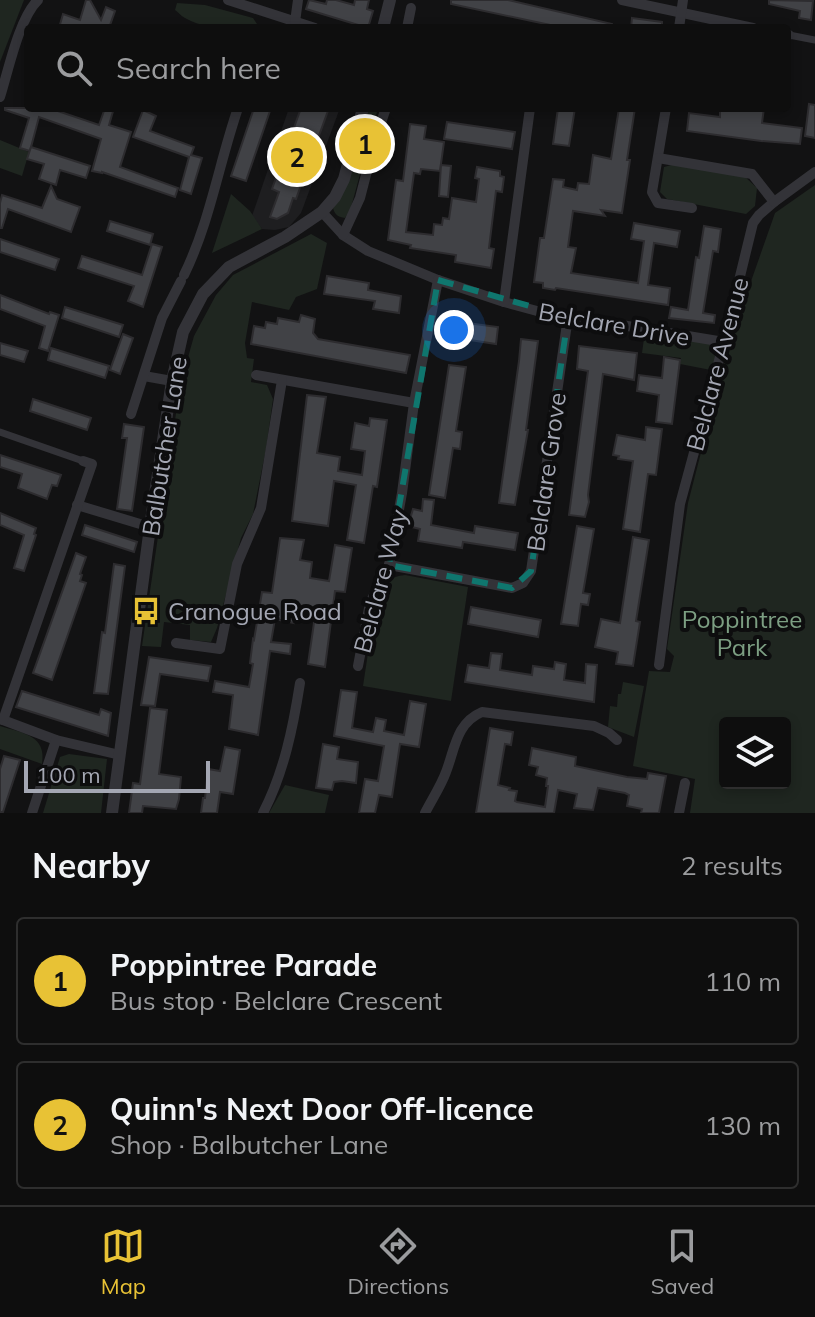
<!DOCTYPE html>
<html lang="en">
<head>
<meta charset="utf-8">
<style>
  :root { --surface:#0e0e0e; --page:#171717; --text:#f1f3f6; --muted:#9b9c9e; --line:#2e2e2e; --accent:#e8c235 }
  body { margin:0; font-family:Mulish,sans-serif; background:var(--page); color:var(--text) }
  .controls { position:absolute; right:24px; bottom:24px; display:grid; overflow:hidden; border-radius:8px; box-shadow:0 4px 12px #0003 }
  .controls button { width:72px; height:72px; display:grid; place-items:center; padding:0; border:0; border-bottom:2px solid var(--line); background:var(--surface); color:var(--text); font:40px sans-serif }
  .scale { position:absolute; left:24px; bottom:20px; width:186px; box-sizing:border-box; padding-left:8px; border:4px solid #a4a7b3; border-top:0; font-size:22px; line-height:28px; white-space:nowrap; color:#a4a7b3; -webkit-text-stroke:6px #0d0d0e; paint-order:stroke }
  .you { position:absolute; left:454px; top:330px; width:28px; height:28px; margin:-20px; border:6px solid #fff; border-radius:50%; background:#1a73e8; box-shadow:0 0 0 12px #1a73e833 }
  .badge { display:grid; place-items:center; width:52px; height:52px; border-radius:50%; background:var(--accent); color:#111; font-size:26px; font-weight:700 }
  .pin { position:absolute; translate:-50% -50%; border:4px solid #fff; box-shadow:0 2px 8px #0006 }
  .list { margin:0; padding:0; list-style:none }
  h2 { display:flex; justify-content:space-between; align-items:center; height:104px; margin:0; padding:0 32px; font-size:34px }
  h2 small { font-size:26px; font-weight:400; color:var(--muted) }
  .list li { display:grid; grid-template-columns:52px 1fr auto; gap:24px; align-items:center; box-sizing:border-box; height:128px; margin:0 16px 16px; padding:0 16px; border:2px solid var(--line); border-radius:8px }
  .list b { display:block; font-size:30px; white-space:nowrap }
  .list p { margin:0; font-size:26px; white-space:nowrap; color:var(--muted) }
  .list em { font-size:26px; font-style:normal; color:var(--muted) }
  .icon { flex:none; width:44px; height:44px; fill:none; stroke:currentColor; stroke-width:2; stroke-linecap:round; stroke-linejoin:round }
  .map { position:relative; flex:none; width:815px; height:813px; overflow:hidden }
  .search { position:absolute; background:var(--surface); box-shadow:0 4px 12px #0003; left:24px; right:24px; top:24px; height:88px; display:flex; align-items:center; gap:20px; box-sizing:border-box; padding:0 28px; border-radius:8px; color:var(--muted); font-size:30px }
  .sheet { height:392px; background:var(--surface) }
  nav { display:flex; justify-content:space-around; align-items:center; box-sizing:border-box; height:112px; border-top:2px solid var(--line); background:var(--surface); font-size:22px; color:var(--muted) }
  nav a { display:grid; justify-items:center; gap:4px }
  nav .on { color:var(--accent) }
  .map>svg:first-child { display:block }
  .built { fill:#1e1e20 }
  .green { fill:#1f2620; fill-rule:evenodd }
  .building { fill:#414246; stroke:#2d2c2f; stroke-width:2 }
  .lines { fill:none; stroke-linecap:round; stroke-linejoin:round }
  .pedestrian { stroke:#333338; stroke-width:7 }
  .minor { stroke:#333338; stroke-width:10 }
  .tertiary { stroke:#333338; stroke-width:12 }
  .marked { fill:none; stroke:#0f766e; stroke-width:6; stroke-dasharray:16 10; stroke-linejoin:round }
  .labels { text-anchor:middle; dominant-baseline:central; stroke-width:8; stroke-linejoin:round; paint-order:stroke }
  .street-label { font-size:24px; fill:#a4a7b3; stroke:#0d0d0e }
  .poi-label { font-size:24px; fill:#a4a7b3; stroke:#0d0d0e; text-anchor:start }
  .park-label { font-size:24px; fill:#7c9e82; stroke:#0d0d0e }
</style>
</head>
<body>
<div class="map">
<svg width="815" height="813" viewBox="0 0 815 813">
  <rect width="100%" height="100%" fill="#121213"/>
  <path class="built" d="M289,108H340L301,213L289,227L275,230L262,229L252,216Z"/>
  <g class="green">
    <path d="M0,0H24L0,62Z"/>
    <path d="M177,3L205,5L253,18L259,27V28C236,28 205,30 185,18C181,16 178,12 175,10Z"/>
    <path d="M367,108H378L350,211L345,218C338,217 335,215 333,208Z"/>
    <path d="M0,140L29,152L22,176L0,168Z"/>
    <path d="M675,164L744,176L757,188L755,206L746,214L667,199L660,192L664,167Z"/>
    <path d="M815,185V813H690L695,779L633,766L649,671L670,672L674,656L667,649L688,503L729,344L775,213ZM725,723H785V783H725Z"/>
    <path d="M231,194L250,211L262,229L212,253Z"/>
    <path d="M311,234L327,243L317,289L296,297L289,310L252,302L245,343L247,358L254,359L251,382L267,385L273,399L266,449L253,514L241,538L217,628L211,642L190,640V625L164,622L161,647L142,646L180,386L194,336L216,295L233,275Z"/>
    <path d="M645,331L722,343L716,371L680,364L681,358L642,353Z"/>
    <path d="M405,575L468,587L451,701L363,686L368,653L366,648C371,631 375,596 386,583C391,577 398,576 405,575Z"/>
    <path d="M623,682L644,686L634,737L608,727L610,706L617,707L618,694H621Z"/>
    <path d="M0,726C22,733 47,735 42,764L0,749Z"/>
    <path d="M69,754L107,759L101,813H43L60,757Z"/>
    <path d="M285,785L329,795L325,813H269Z"/>
  </g>
  <g class="building">
    <path d="M86,0H90L101,20L106,7L115,11L109,28H59L63,14L80,20Z"/>
    <path d="M309,0L326,4L327,0H336L354,5L355,0H369L367,9L373,11L368,28L306,9Z"/>
    <path d="M451,0H508L612,24V28H554L555,26L451,4Z"/>
    <path d="M769,0L813,1L811,20L799,18L800,11L769,4Z"/>
    <path d="M632,18L662,22V28H631Z"/>
    <path d="M809,104L815,105V138L805,136Z"/>
    <path d="M5,108H49L99,125L105,108H114L109,125L131,132L120,167L178,188L175,197L102,172V173L92,171L101,139L39,117L30,151L20,148L29,118L5,110Z"/>
    <path d="M254,108H271L246,181L231,176Z"/>
    <path d="M301,108H329L296,199L293,198L288,213L277,219L270,217L279,192L272,189Z"/>
    <path d="M558,108H575L569,146L553,144Z"/>
    <path d="M619,108H635L627,160H630L622,213L601,210L605,216L573,211L568,247L576,248L571,273L638,283L644,241L631,239L634,223L680,231L677,247L654,243L648,285L670,288L668,305L556,288L555,290L543,288V283L534,282L540,238H544L553,179L564,180L563,187L577,190L578,183L589,184L593,155L611,159Z"/>
    <path d="M720,108H764L762,123L802,128L800,144L761,141L687,131L689,113L720,117Z"/>
    <path d="M143,110L156,116L150,131L194,147L191,155L202,158L191,194L180,190L189,157L133,137Z"/>
    <path d="M447,122L515,132L512,149L444,139Z"/>
    <path d="M410,124L426,126L424,139L444,142L440,171L421,169L420,174L414,173L406,232L433,235L434,224L442,225L443,218L449,219L452,198L476,202L479,179L475,178L477,167L500,171V176L504,177L502,192L496,191L489,248L494,249L491,268L455,262L456,255L410,248L411,245L388,240L396,180L403,181Z"/>
    <path d="M31,147L90,166L86,178L60,170L56,185L39,179L44,164L27,159Z"/>
    <path d="M441,165L451,166L448,197L439,196Z"/>
    <path d="M51,186L57,199L80,207L71,232L8,209L2,228H0V203L2,195L42,208Z"/>
    <path d="M110,221L153,234L150,245L107,231Z"/>
    <path d="M704,226L721,229L718,252L713,251L703,313L715,315L714,323L669,318L671,307L688,310L696,257L699,258Z"/>
    <path d="M0,239L59,259L55,270L0,252Z"/>
    <path d="M152,244L162,247L143,307L128,301L134,286L78,268L82,256L142,275Z"/>
    <path d="M327,276L369,283L368,290L401,296L399,313L373,309L375,301L324,294Z"/>
    <path d="M0,295L49,314L50,312L59,315L48,351L39,348L45,326L0,309Z"/>
    <path d="M65,307L123,325L119,337L62,318Z"/>
    <path d="M301,315L315,319L313,333L318,339L410,355L406,373L251,344L254,326L265,328L266,322L277,324L278,318L299,322Z"/>
    <path d="M452,321L498,327L496,344L450,337Z"/>
    <path d="M123,334L133,338L120,374L110,370Z"/>
    <path d="M521,339L538,341L526,430H528L515,505L499,503L519,361Z"/>
    <path d="M0,343L28,351L24,362L0,355Z"/>
    <path d="M579,346L637,353L634,380L603,374L588,495L589,502L585,517L569,515L588,371L577,369Z"/>
    <path d="M51,348L109,366L105,378L48,360Z"/>
    <path d="M664,357L680,360L672,424L656,422L659,395L637,391L639,375L662,378Z"/>
    <path d="M449,365L466,367L456,431L462,432L460,449L453,448L445,498L429,495Z"/>
    <path d="M307,395L326,397L317,453L340,457L338,471L362,475L365,451L351,449L355,423L369,426L370,418L387,420L377,487L373,486L364,543L347,540L356,485L334,481L328,526L292,521Z"/>
    <path d="M33,399L91,418L87,430L30,411Z"/>
    <path d="M124,424L144,427L132,511L117,509L127,438H122Z"/>
    <path d="M646,427L662,429L656,475L648,474L640,532L623,529L633,461L618,459L619,456L613,455L617,435L645,440Z"/>
    <path d="M0,455L61,475L57,486L52,485L47,499L18,488L22,474L0,467Z"/>
    <path d="M423,499L434,500L431,525L474,533L475,526L518,533L515,550L463,542L462,548L418,541L420,529L408,526L413,509L422,511Z"/>
    <path d="M0,513L36,528L34,534L36,535L24,571L14,568L24,535L0,525Z"/>
    <path d="M85,525L137,542L134,552L82,535Z"/>
    <path d="M577,526L594,529L583,593L590,594L588,605L581,604L578,626L561,624Z"/>
    <path d="M633,537L649,540L636,621L640,622L633,666L616,664L618,652L595,647L601,619L620,623Z"/>
    <path d="M280,538L304,540L300,560L312,562L310,578L329,581L335,545L352,548L345,592L335,591L325,667L308,664L316,609L297,605L294,623L275,619L271,642L291,644L290,654L270,651L258,735L229,729L233,695L213,692L215,681L249,687L253,664L250,663L253,639L254,640L262,592L272,593Z"/>
    <path d="M76,553L86,557L80,574L82,575L80,581L86,583L52,680L33,673Z"/>
    <path d="M114,564L125,566L108,694L94,693L102,632L105,633Z"/>
    <path d="M471,607L541,620L538,637L468,624Z"/>
    <path d="M491,653L502,654L500,670L532,675L533,666L554,669L555,662L566,664L564,680L585,683L586,664L597,665L594,702L465,682L468,665L489,668Z"/>
    <path d="M149,657L211,666L208,681L160,674L155,706L141,705Z"/>
    <path d="M341,690L357,692L352,728L373,732L376,718L386,720L384,731L404,735L410,701L426,704L419,747L400,744L392,797L379,795L375,813H359L365,779L378,781L384,746L334,736Z"/>
    <path d="M22,691L99,715L101,709L111,713L108,736L16,707Z"/>
    <path d="M150,708L167,710L159,774L181,777L179,799L176,809L143,806L142,813H129L133,783L140,784Z"/>
    <path d="M490,728L513,732L511,745L505,744L498,785L510,788L509,790L517,791L515,801L517,802L545,807L548,786H546L547,778L536,775L538,767L529,765L532,748L576,757L575,766L627,777L647,779L648,773L666,776L659,813H641L642,809L627,806L629,795L625,793L598,788L593,810L574,808L577,794L558,790L554,813H476Z"/>
    <path d="M323,744L339,747L337,759L358,762L356,783L342,781L334,782L332,790L316,788Z"/>
    <path d="M225,747L240,750L233,794L220,792L217,813H201L203,798H205L208,769L220,771Z"/>
    <path d="M4,756L20,760L3,812H0V769Z"/>
  </g>
  <g class="lines">
    <g class="pedestrian">
      <path d="M789,35L815,40"/>
      <path d="M0,432L83,461"/>
    </g>
    <g class="minor">
      <path d="M228,0L315,28"/>
      <path d="M622,0L753,28"/>
      <path d="M295,22L298,0"/>
      <path d="M407,28L411,8"/>
      <path d="M679,28L683,0"/>
      <path d="M787,35H789"/>
      <path d="M0,97C8,72 19,18 38,0"/>
      <path d="M666,108L652,192L658,203L692,208"/>
      <path d="M658,158L752,174L774,202L759,215L753,223L724,342L680,504L659,665"/>
      <path d="M774,202L815,172"/>
      <path d="M322,212L343,235L368,251L438,280L504,302L537,311L724,342"/>
      <path d="M343,235L360,198L375,140L386,108"/>
      <path d="M184,275C210,222 219,163 238,108"/>
      <path d="M504,302L530,108"/>
      <path d="M256,375L414,403"/>
      <path d="M144,376L172,381"/>
      <path d="M131,414L162,318L181,281"/>
      <path d="M77,505L150,527"/>
      <path d="M389,565L512,588L523,583L531,571L568,317"/>
      <path d="M176,643L220,649L237,564L261,508L282,380"/>
      <path d="M358,666L370,603L389,565L402,493L414,403L438,280"/>
      <path d="M0,719L56,740L120,755"/>
      <path d="M3,720L92,464L83,461"/>
      <path d="M32,813L56,740"/>
      <path d="M263,813C284,772 293,728 300,683"/>
      <path d="M425,813C432,799 441,786 446,772C455,749 456,723 482,712L594,726L609,733L617,740"/>
      <path d="M679,813L685,783"/>
    </g>
    <g class="tertiary">
      <path d="M383,28L390,0"/>
      <path d="M112,813L150,527L172,381L183,332L203,294L229,267L285,237L322,212L335,197L344,179L363,108"/>
    </g>
  </g>
  <path class="marked" d="M438,280L568,317L531,571L512,588L389,565Z"/>
  <defs>
    <symbol id="bus-bare" viewBox="-9 -9 18 18"><path d="M-5-6H5V4H4V6H2V4H-2V6H-4V4H-5ZM-3.5-4V0h7V-4ZM-3.5 1.2v1.5H-2V1.2ZM2 1.2v1.5H3.5V1.2Z" fill="#e8c235" stroke="#0d0d0e" stroke-width="2.5" paint-order="stroke"/></symbol>
  </defs>
  <g fill-rule="evenodd">
    <use href="#bus-bare" x="126" y="591" width="40" height="40"/>
  </g>
  <g class="labels">
    <g class="street-label">
      <text transform="translate(614 324) rotate(10)">Belclare Drive</text>
      <text transform="translate(717 364) rotate(-75)">Belclare Avenue</text>
      <text transform="translate(164 446) rotate(-81)">Balbutcher Lane</text>
      <text transform="translate(546 472) rotate(-82)">Belclare Grove</text>
      <text transform="translate(380 581) rotate(-75)">Belclare Way</text>
    </g>
    <g class="poi-label">
      <text x="168" y="611">Cranogue Road</text>
    </g>
    <g class="park-label">
      <text x="742" y="619">Poppintree<tspan x="742" dy="28">Park</tspan></text>
    </g>
  </g>
</svg>
<div class="controls">
<button><svg class="icon" aria-label="layers" viewBox="0 0 24 24"><path d="M12 4l9 5-9 5-9-5zM3 14l9 5 9-5"/></svg></button>
</div>
<div class="scale">100 m</div>
<div class="you"></div>
<div class="pin badge" style="left:365px;top:144px">1</div>
<div class="pin badge" style="left:297px;top:157px">2</div>
<div class="search"><svg class="icon" aria-label="search" viewBox="0 0 24 24"><circle cx="10" cy="10" r="6"/><path d="M15 15l6 6"/></svg>Search here</div>
</div>
<section class="sheet">
<h2>Nearby<small>2 results</small></h2>
<ul class="list">
<li><span class="badge">1</span><div><b>Poppintree Parade</b><p>Bus stop · Belclare Crescent</p></div><em>110 m</em></li>
<li><span class="badge">2</span><div><b>Quinn's Next Door Off-licence</b><p>Shop · Balbutcher Lane</p></div><em>130 m</em></li>
</ul>
</section>
<nav>
<a class="on"><svg class="icon" aria-label="map" viewBox="0 0 24 24"><path d="M3 6l6-2 6 2 6-2v14l-6 2-6-2-6 2zM9 4v14M15 6v14"/></svg>Map</a>
<a><svg class="icon" aria-label="directions" viewBox="0 0 24 24"><path d="M12 3l9 9-9 9-9-9zM9 14v-3h6M13 9l2 2-2 2"/></svg>Directions</a>
<a><svg class="icon" aria-label="saved" viewBox="0 0 24 24"><path d="M7 4h10v16l-5-4-5 4z"/></svg>Saved</a>
</nav>
</body>
</html>
